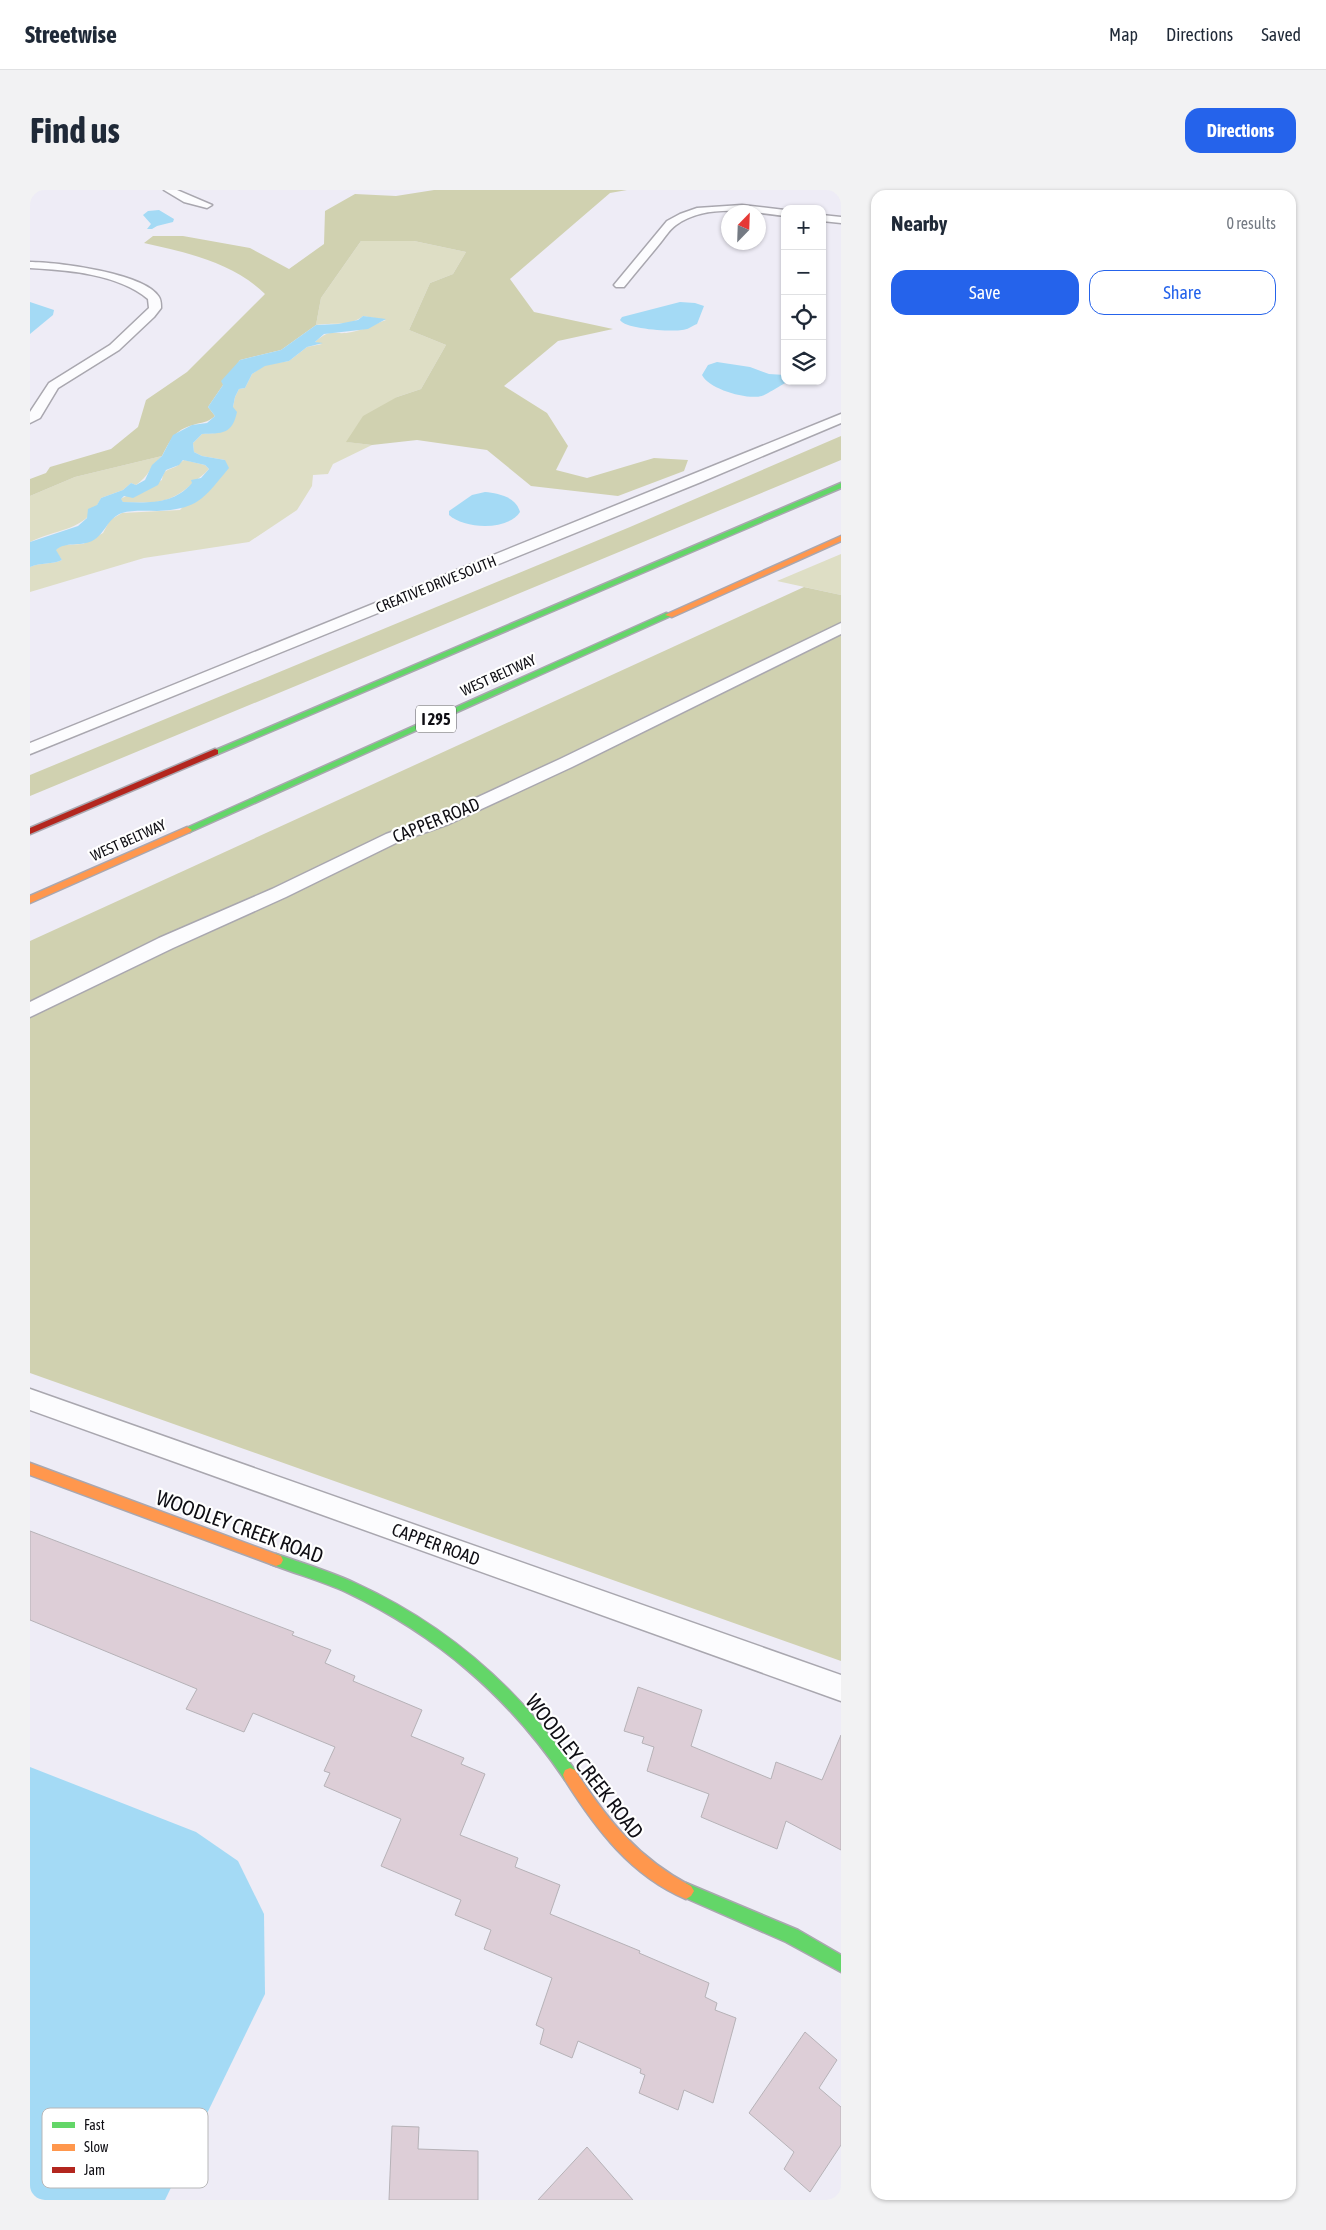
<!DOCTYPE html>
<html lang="en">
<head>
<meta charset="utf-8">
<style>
  :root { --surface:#fff; --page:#f2f2f3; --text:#1f2937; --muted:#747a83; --line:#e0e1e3; --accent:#2563eb }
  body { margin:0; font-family:"Asap Condensed",sans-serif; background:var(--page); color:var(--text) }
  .controls { position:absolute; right:15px; top:15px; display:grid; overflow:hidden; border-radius:10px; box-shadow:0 1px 4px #0004 }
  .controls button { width:45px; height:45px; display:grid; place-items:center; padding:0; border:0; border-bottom:1px solid var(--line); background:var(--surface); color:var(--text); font:25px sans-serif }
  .compass { position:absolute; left:691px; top:15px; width:45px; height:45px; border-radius:50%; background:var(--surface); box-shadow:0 1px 4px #0004; rotate:23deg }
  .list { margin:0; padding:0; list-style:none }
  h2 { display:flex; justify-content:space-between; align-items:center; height:65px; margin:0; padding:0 20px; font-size:21px }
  h2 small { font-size:16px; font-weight:400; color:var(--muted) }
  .actions { display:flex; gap:10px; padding:15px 20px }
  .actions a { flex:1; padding:11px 0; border:1px solid var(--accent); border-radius:15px; text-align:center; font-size:18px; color:var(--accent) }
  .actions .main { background:var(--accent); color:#fff }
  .icon { flex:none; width:28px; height:28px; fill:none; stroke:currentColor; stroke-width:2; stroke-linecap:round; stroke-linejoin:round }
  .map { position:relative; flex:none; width:811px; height:2010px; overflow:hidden; border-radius:15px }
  header { display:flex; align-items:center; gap:30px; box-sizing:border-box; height:70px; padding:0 25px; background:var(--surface); border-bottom:1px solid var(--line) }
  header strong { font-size:24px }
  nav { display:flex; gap:28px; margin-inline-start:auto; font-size:18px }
  .intro { display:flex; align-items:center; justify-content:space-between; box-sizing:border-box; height:120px; padding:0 30px }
  h1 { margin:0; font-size:35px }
  .button { padding:12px 22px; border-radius:15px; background:var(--accent); color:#fff; font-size:18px; font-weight:700 }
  main { display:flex; gap:30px; padding:0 30px }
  aside { flex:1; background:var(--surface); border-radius:15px; box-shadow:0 1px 4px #0004 }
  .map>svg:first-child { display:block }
  .green { fill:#dedec5 }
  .forest { fill:#d0d1b0 }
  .water { fill:#a4daf5; fill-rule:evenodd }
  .building { fill:#ddced7; stroke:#b6b2b7 }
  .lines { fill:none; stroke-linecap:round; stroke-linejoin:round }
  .street-casing { stroke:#a9a7af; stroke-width:3 }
  .fast-casing { stroke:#a9a7af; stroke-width:3 }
  .slow-casing { stroke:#a9a7af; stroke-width:3 }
  .jam-casing { stroke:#a9a7af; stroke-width:3 }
  .street { fill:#fcfcfe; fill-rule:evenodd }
  .fast { fill:#63d668; fill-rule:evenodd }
  .slow { fill:#ff974d; fill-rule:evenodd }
  .jam { fill:#b3261e; fill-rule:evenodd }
  .labels { text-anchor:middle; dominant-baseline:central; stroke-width:4.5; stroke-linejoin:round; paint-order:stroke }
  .far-street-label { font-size:15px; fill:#0f0e14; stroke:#fff }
  .shield { fill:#fff; stroke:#57565a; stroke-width:1 }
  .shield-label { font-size:16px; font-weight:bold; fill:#0f0e14 }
  .street-label { font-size:18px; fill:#0f0e14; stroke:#fff }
  .near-street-label { font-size:21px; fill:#0f0e14; stroke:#fff }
  .key { fill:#fff; stroke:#b7b7b8; stroke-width:1 }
  .key-label { font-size:14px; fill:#0f0e14 }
</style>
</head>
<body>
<header>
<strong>Streetwise</strong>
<nav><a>Map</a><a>Directions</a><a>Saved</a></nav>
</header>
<div class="intro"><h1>Find us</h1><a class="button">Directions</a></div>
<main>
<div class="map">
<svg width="811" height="2010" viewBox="0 0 811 2010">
  <rect width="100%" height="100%" fill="#eeecf6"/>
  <g class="green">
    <path d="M331,51H384L436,62L423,84L400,93L379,140L416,155L391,199L367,207L317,252L342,255L303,274L298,284L283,285L282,296L267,320L219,352L114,368L0,402V377C10,372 22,375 32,370L25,360L32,355L53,354L73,343L80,330L92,323L150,320L195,270L172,266L164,262L163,253L172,244L187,243L203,217L205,207L209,199L215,198L222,184L235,175L259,171L277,157L292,154L285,152C302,137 304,146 322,142C333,140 345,134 356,130L333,126C319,137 302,132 286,135L291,108Z"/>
    <path d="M132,266C121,276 118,287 106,295L101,293L93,300L71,308C54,343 30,337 0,352V306L45,287Z"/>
    <path d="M154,270L175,275L179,279C174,285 168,288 162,294C138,315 124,313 93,312L90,309L132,290C134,278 138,281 147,276C149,274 151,272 154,270Z"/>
    <path d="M811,364V405L747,391Z"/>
  </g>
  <g class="forest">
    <path d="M404,0H597L580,3L480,89L504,122L583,139L528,151L474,196L517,223L538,256L526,280L557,288L624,268L658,270L654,281L588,306L501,296L457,260L387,250L342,255L316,252L333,226L367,207L391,199L416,155L379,140L400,93L423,84L436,62L384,51H331L291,108L286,135L251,160L210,170L178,217L185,226C177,233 172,232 163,235C144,240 140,251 132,266L45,287L0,306V289L16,283L20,277L81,259L108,237L116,210L157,182L235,104C202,72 158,63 114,53L123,46H153L220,58L259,79L294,54L295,21L325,4L366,6Z"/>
    <path d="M811,246V270L0,606V585L600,337Z"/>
    <path d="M774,397L811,405V1471L0,1183V751Z"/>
  </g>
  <g class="water">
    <path d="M129,20L144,29L143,32L127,36L122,39H117L121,34L113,25L118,21Z"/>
    <path d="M0,112L24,120L23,125L0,144Z"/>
    <path d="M650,112L665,113L674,116L667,134C662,136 657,140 652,140C641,142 595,139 590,130L592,127Z"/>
    <path d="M333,126L356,129L338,139L294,144L285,152L293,153L277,157L259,171L235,176L222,184L215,198L209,199L205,207L203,217L207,222C202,245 192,243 172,244L163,253L164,262L172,266L195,270L199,278C173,309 169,319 127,321C116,321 102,320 92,323C77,328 75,345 62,351C49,357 36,351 26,360L32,370C22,375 11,372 0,377V352L48,336L57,328L58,319L67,315L71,308L93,300L101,293L106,295L115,290L122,275L132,266L143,245L162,235L177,233L185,226L178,217L193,195L191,191L210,170L251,160L286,135L308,134L328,130ZM153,270L175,275L179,279L171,288L161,290L162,293C144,314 120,313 93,312L91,309L94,306L103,308L128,295L136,280L149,275Z"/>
    <path d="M687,172L720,177L739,184L755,185V191H758C754,194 735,205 732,206C716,210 679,199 672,185L678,175Z"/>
    <path d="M455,302C468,303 486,307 490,322C478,341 434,339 419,325V321L442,305Z"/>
    <path d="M0,1577L166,1642L208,1671L234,1724L235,1804L135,2010H0Z"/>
  </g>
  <g class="building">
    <path d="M0,1341L264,1442L262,1445L301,1460L295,1473L325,1486L323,1491L392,1520L381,1546L434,1568L431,1574L455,1584L430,1645L488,1668L485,1677L530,1695L520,1724L610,1761L609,1763L679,1793L675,1807L687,1813L685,1820L706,1828L683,1913L654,1900L648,1920L609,1903L615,1885L610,1883L611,1879L548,1851L542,1868L510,1854L514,1839L506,1835L522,1788L454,1759L461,1740L425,1725L431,1710L351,1676L371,1629L294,1596L300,1583L294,1581L305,1557L223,1523L214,1542L156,1519L167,1499L0,1430Z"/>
    <path d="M608,1497L672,1520L661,1556L741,1589L746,1572L792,1590L811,1545V1660L756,1631L747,1659L671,1627L679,1604L617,1581L624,1557L612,1553L614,1547L594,1541Z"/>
    <path d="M775,1842L807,1870L789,1898L811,1917V1955L780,2002L754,1979L764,1962L719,1923Z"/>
    <path d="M362,1936L389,1937L388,1959L448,1961V2010H359Z"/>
    <path d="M557,1957L603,2010H508Z"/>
  </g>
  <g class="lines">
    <defs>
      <g id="street">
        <path d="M134,0H147L182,15L177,18L154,12Z"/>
        <path d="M712,15L755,20V26C722,22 676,13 646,35C640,39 635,47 631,52C619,67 606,82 594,97H586L584,95L637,31L650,24L667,18Z"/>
        <path d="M792,25L811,27V33L792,31Z"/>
        <path d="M0,72C26,72 115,83 129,107C131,110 131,115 131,118L124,127L89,160L28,198L10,228L0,233V222L19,193L80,155L119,118L118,109C88,84 38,80 0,78Z"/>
        <path d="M811,224V233L671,292L0,564V553Z"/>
        <path d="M811,433V444L542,577L419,634L368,652L256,707L143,758L0,827V812L129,748L242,699L356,644L407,626L530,569Z"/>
        <path d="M0,1199L811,1485V1511L0,1220Z"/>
      </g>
      <g id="fast">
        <path d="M811,293V298L188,564H182L181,562Z"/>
        <path d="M636,423L643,425L160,642H154L152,640Z"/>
        <path d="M246,1364C272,1373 299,1381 325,1393C417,1435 488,1497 545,1580L547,1585L545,1590L540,1592L535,1590C478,1506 408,1446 316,1402C292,1391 266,1384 241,1374L239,1370L241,1366Z"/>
        <path d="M656,1693L768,1740L811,1765V1782L756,1752L651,1706L648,1701L651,1696Z"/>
      </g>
      <g id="slow">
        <path d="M811,346V351L642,427L635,425Z"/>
        <path d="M157,637L162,640L160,642L0,713V706Z"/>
        <path d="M0,1273L251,1366L253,1370L251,1374L246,1376L0,1285Z"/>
        <path d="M540,1578L545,1580C577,1630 608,1668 661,1696L664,1701L661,1706L656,1709C601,1686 566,1639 535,1590L533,1585L535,1580Z"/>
      </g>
      <path id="jam" d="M185,559L188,560V564L0,644V638Z"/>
    </defs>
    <use href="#street" class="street-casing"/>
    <use href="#fast" class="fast-casing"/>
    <use href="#slow" class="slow-casing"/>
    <use href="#jam" class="jam-casing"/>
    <use href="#street" class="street"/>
    <use href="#fast" class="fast"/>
    <use href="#slow" class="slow"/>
    <use href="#jam" class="jam"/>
  </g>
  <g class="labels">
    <g class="far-street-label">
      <text transform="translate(406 394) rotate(-22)">CREATIVE DRIVE SOUTH</text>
      <text transform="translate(468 485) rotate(-24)">WEST BELTWAY</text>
      <text transform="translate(98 650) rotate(-24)">WEST BELTWAY</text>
    </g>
    <rect class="shield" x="386" y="515.5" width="40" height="27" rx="4"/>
    <g class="shield-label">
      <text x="406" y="529">I 295</text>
    </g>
    <g class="street-label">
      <text transform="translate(406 630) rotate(-22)">CAPPER ROAD</text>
      <text transform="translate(406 1354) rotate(20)">CAPPER ROAD</text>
    </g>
    <g class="near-street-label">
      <text transform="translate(210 1336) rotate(20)">WOODLEY CREEK ROAD</text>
      <text transform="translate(555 1576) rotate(52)">WOODLEY CREEK ROAD</text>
    </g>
  </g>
  <rect x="12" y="1918" width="166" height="80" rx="8" class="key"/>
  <rect x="22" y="1932" width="23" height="6" fill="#63d668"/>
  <rect x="22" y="1954" width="23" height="7" fill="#ff974d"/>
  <rect x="22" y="1977" width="23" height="6" fill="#b3261e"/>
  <g class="key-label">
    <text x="54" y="1940">Fast</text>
    <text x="54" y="1962">Slow</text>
    <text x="54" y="1985">Jam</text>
  </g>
</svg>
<div class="controls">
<button>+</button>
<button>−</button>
<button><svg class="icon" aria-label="locate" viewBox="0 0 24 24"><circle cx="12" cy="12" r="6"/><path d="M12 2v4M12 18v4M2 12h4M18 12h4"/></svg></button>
<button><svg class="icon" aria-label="layers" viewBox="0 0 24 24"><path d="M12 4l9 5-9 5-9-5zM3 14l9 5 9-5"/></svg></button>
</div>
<svg class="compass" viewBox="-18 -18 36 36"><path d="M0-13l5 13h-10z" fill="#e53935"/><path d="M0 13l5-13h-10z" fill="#747a83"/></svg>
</div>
<aside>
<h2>Nearby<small>0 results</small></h2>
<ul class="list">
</ul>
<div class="actions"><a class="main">Save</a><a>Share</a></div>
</aside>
</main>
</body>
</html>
